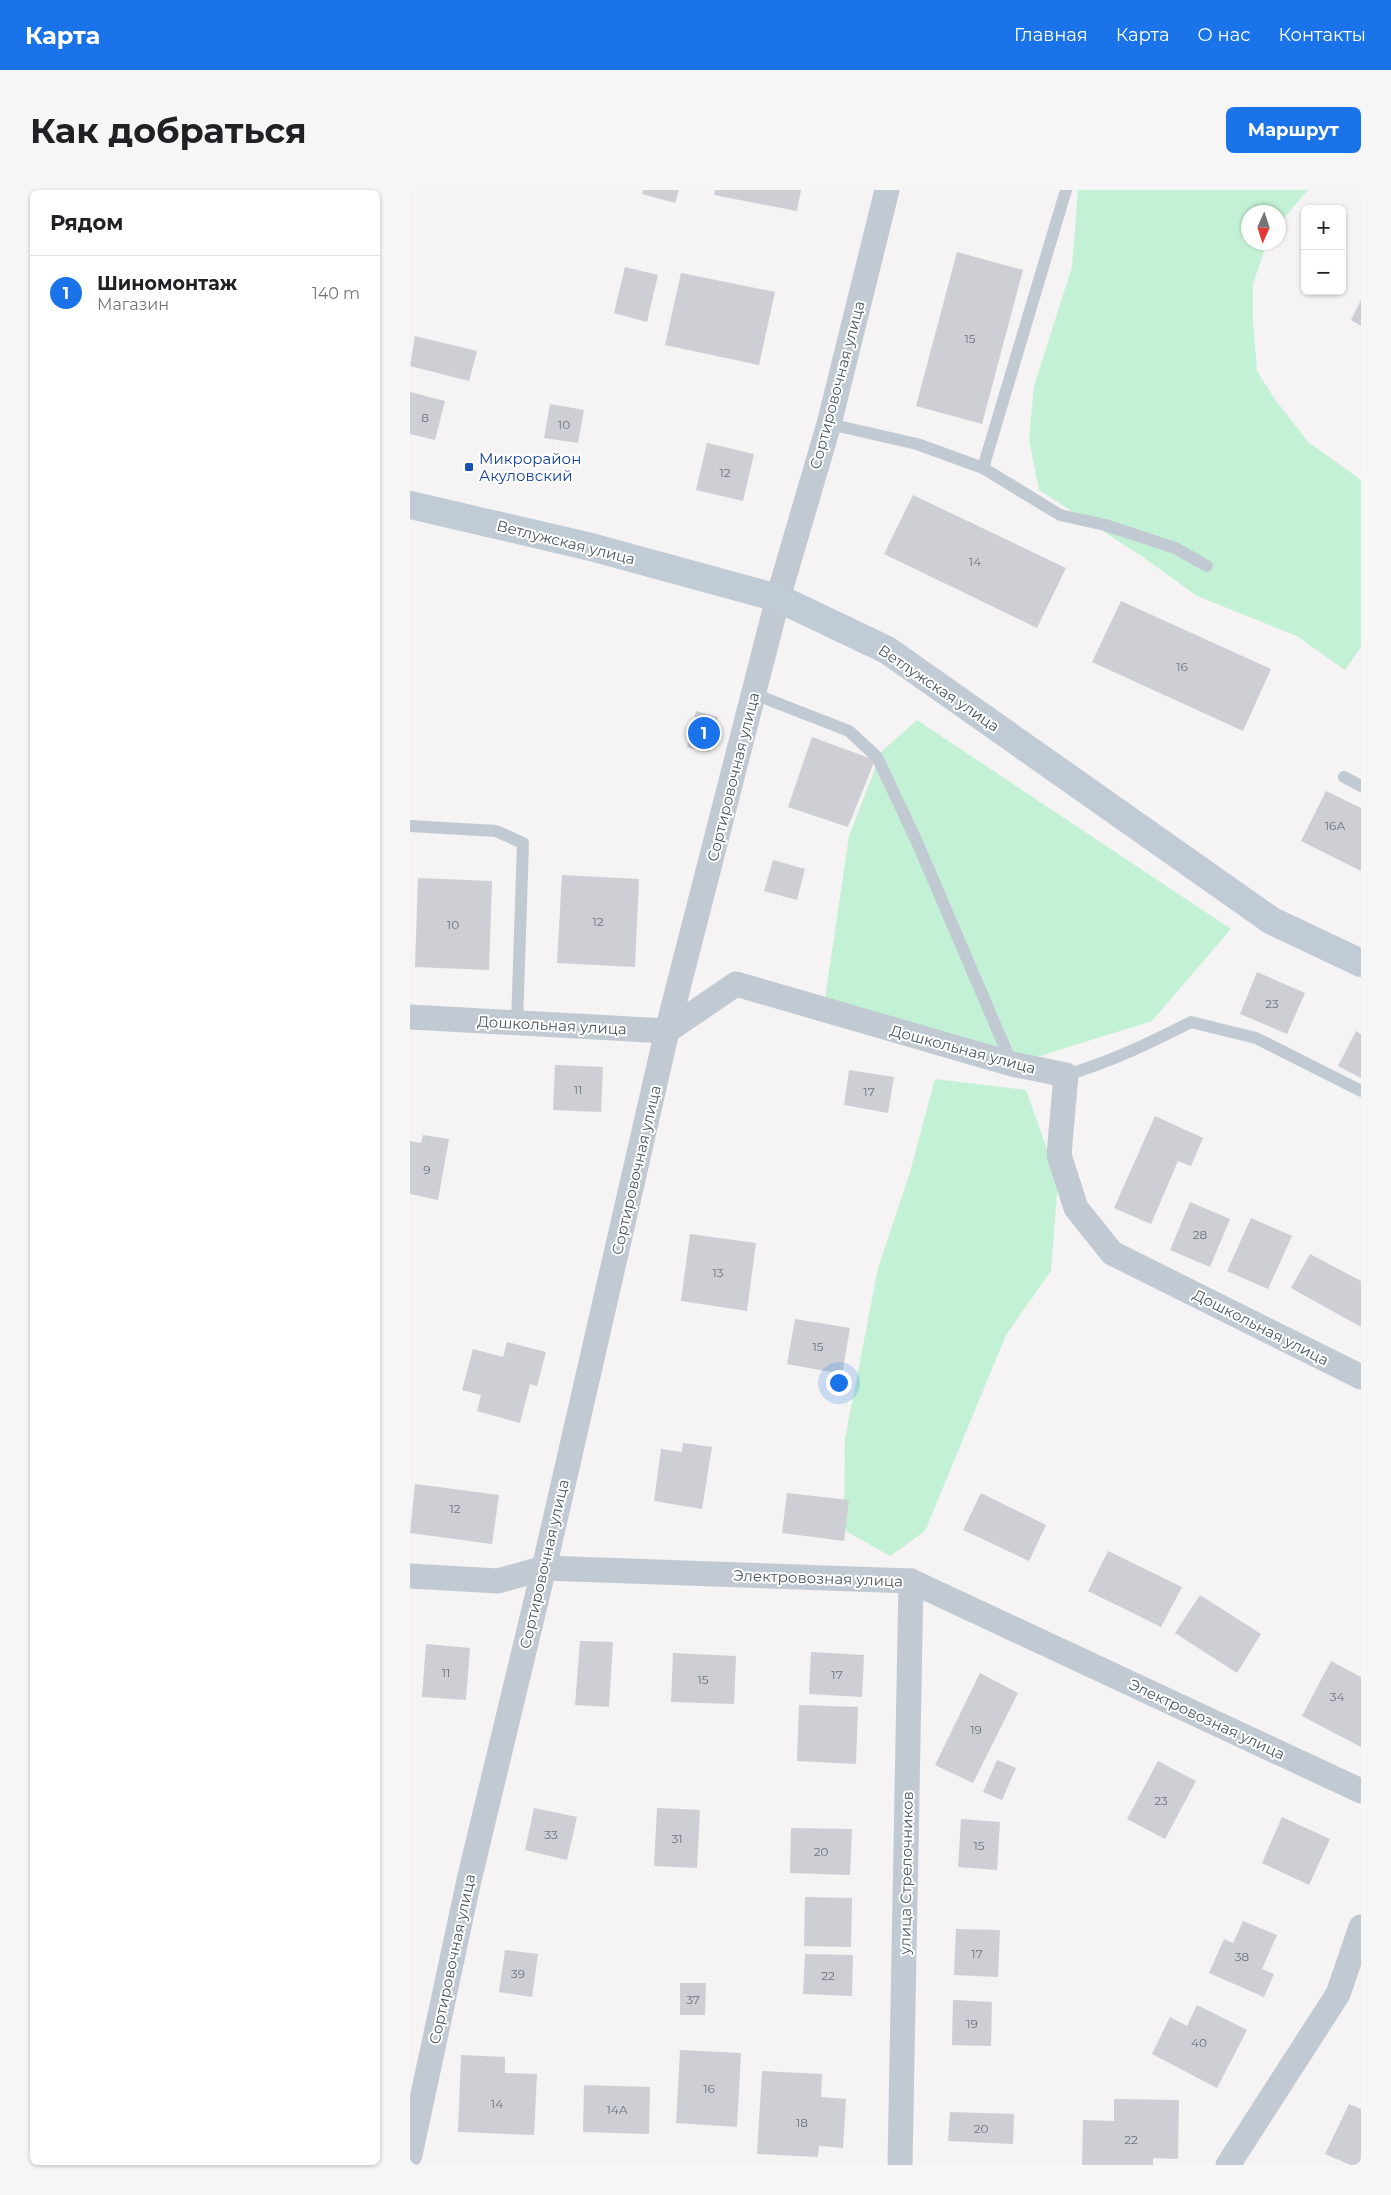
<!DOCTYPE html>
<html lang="ru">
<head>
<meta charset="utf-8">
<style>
  :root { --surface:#fff; --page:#f6f6f6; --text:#202124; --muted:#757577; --line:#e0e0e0; --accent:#1a73e8 }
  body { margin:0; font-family:Montserrat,sans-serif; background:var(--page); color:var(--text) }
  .controls { position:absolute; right:15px; top:15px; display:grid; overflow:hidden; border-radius:8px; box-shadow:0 1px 4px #0004 }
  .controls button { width:45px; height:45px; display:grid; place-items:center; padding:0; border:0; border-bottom:1px solid var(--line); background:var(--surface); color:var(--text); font:25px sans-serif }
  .compass { position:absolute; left:831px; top:15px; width:45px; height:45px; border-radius:50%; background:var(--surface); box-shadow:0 1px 4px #0004; rotate:183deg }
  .you { position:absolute; left:428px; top:1192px; width:18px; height:18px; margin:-12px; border:4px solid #fff; border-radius:50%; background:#1a73e8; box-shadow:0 0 0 8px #1a73e833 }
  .badge { display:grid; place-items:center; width:32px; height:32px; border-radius:50%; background:var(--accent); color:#fff; font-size:16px; font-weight:700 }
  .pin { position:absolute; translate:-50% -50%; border:2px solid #fff; box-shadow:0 1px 5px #0006 }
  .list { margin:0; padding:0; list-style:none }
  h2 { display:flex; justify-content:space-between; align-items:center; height:65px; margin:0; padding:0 20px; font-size:21px }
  h2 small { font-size:16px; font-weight:400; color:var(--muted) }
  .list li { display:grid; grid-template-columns:32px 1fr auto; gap:15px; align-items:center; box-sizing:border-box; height:75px; padding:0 20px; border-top:1px solid var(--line) }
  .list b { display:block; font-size:19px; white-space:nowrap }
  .list p { margin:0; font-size:16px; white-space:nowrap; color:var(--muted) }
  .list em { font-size:16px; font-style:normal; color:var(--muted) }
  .map { position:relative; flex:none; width:951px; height:1975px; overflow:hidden; border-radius:8px }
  header { display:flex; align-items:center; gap:30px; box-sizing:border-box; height:70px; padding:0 25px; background:var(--accent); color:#fff }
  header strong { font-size:24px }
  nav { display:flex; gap:28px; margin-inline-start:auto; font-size:18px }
  .intro { display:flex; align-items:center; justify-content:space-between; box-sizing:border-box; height:120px; padding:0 30px }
  h1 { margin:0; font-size:35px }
  .button { padding:12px 22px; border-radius:8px; background:var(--accent); color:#fff; font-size:18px; font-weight:700 }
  main { display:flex; gap:30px; padding:0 30px }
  aside { flex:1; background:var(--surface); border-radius:8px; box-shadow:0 1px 4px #0004 }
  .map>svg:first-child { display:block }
  .green { fill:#c3f1d5 }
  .building { fill:#cdcfd5 }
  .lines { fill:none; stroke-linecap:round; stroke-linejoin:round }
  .service { stroke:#c1cad2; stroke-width:12 }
  .minor { stroke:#c1cad2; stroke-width:25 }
  .secondary { stroke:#c1cbd6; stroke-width:28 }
  .transit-dot { fill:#1a4fb4; stroke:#fff; stroke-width:2 }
  .labels { text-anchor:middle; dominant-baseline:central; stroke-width:4; stroke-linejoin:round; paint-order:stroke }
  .number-label { font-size:12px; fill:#6b747e }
  .street-label { font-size:15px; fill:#4a5661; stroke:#fff }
  .transit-label { font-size:15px; fill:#164399; stroke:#fff; text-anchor:start }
</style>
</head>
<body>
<header>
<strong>Карта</strong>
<nav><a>Главная</a><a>Карта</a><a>О нас</a><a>Контакты</a></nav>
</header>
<div class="intro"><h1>Как добраться</h1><a class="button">Маршрут</a></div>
<main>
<aside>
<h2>Рядом<small></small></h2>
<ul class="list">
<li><span class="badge">1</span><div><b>Шиномонтаж</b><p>Магазин</p></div><em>140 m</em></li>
</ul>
</aside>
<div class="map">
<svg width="951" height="1975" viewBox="0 0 951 1975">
  <rect width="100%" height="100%" fill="#f5f3f3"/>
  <g class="green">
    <path d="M668,0H898L869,34L868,22H838V52L857,53L843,94V131L847,181L864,208L898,252L951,290V457L935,480L887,446L787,406L733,367L629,300L619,250L624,196L662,77Z"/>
    <path d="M507,530L821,739L742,831L617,870L413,822L439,646L472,561Z"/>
    <path d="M525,889L616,900L648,990L641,1081L596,1145L515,1341L480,1366L434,1340L435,1249L468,1078L500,982Z"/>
  </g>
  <g class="building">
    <path d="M233,0H269L265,13L232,4Z"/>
    <path d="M305,0H391L387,21L304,5Z"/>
    <path d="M547,62L613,80L572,234L506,216Z"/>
    <path d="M215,77L248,85L237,132L204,123Z"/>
    <path d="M271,83L365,102L349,175L255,155Z"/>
    <path d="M951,110V136L941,130Z"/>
    <path d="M5,146L67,161L59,191L0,176Z"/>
    <path d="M0,202L35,211L25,250L0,244Z"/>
    <path d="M140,214L174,220L168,253L134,248Z"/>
    <path d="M297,253L344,264L333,311L286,300Z"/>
    <path d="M503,305L656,378L627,438L474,364Z"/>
    <path d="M711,411L861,479L833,541L682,472Z"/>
    <path d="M286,521L308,527L299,562L277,557Z"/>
    <path d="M402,547L465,570L438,637L378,617Z"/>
    <path d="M916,601L951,618V681L891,651Z"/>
    <path d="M363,670L395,679L387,710L354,701Z"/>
    <path d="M152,685L229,689L225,777L147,773Z"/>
    <path d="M8,688L82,691L79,780L5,777Z"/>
    <path d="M847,782L895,803L877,844L830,824Z"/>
    <path d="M946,841L951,844V888L928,876Z"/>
    <path d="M145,875L193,877L191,922L143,920Z"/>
    <path d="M439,880L484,887L478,923L434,915Z"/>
    <path d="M745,926L793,948L781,976L768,971L741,1034L704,1018Z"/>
    <path d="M13,945L39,949L28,1010L0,1004V951L11,953Z"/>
    <path d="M780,1012L820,1029L800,1077L760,1060Z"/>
    <path d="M841,1028L882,1046L858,1099L817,1081Z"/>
    <path d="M280,1044L346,1053L337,1121L271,1111Z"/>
    <path d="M900,1064L951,1091V1137L881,1098Z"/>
    <path d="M385,1129L440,1138L432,1184L377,1174Z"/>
    <path d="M97,1152L136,1162L127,1196L120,1194L110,1233L67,1221L71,1205L52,1200L63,1159L93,1167Z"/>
    <path d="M273,1253L302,1257L292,1319L244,1311L251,1259L272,1262Z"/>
    <path d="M5,1294L89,1305L82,1354L0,1343Z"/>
    <path d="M377,1303L439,1310L434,1351L372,1343Z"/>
    <path d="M571,1303L636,1335L619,1371L553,1340Z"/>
    <path d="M698,1361L772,1397L751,1437L678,1401Z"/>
    <path d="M790,1405L851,1444L827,1483L765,1443Z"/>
    <path d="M170,1451L203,1452L199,1517L165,1515Z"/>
    <path d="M16,1454L60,1458L56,1510L12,1507Z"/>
    <path d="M401,1462L454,1465L452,1507L399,1504Z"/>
    <path d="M263,1463L326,1466L324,1514L261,1512Z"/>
    <path d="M921,1471L951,1487V1557L892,1526Z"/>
    <path d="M570,1483L608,1503L563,1593L525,1575Z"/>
    <path d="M389,1515L448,1517L446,1574L387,1571Z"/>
    <path d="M587,1570L606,1578L592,1610L573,1602Z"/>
    <path d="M748,1571L786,1591L755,1649L717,1629Z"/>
    <path d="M124,1618L167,1627L157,1670L115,1660Z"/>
    <path d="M247,1618L290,1620L287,1678L244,1676Z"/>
    <path d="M872,1627L920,1649L899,1695L852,1673Z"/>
    <path d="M551,1629L590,1632L587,1680L548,1677Z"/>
    <path d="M381,1638L442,1639L440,1685L380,1683Z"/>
    <path d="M395,1707L442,1708L441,1757L394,1756Z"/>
    <path d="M833,1731L867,1745L852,1779L864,1784L854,1807L799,1783L814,1749L823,1753Z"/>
    <path d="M546,1739L590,1740L588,1787L544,1785Z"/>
    <path d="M95,1760L128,1764L122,1807L89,1802Z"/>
    <path d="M395,1764L443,1765L442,1806L393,1804Z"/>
    <path d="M270,1793H296L295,1825H270Z"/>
    <path d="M543,1810L582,1812L581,1856L542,1855Z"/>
    <path d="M787,1815L837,1840L807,1898L742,1864L760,1827L777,1836Z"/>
    <path d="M270,1860L331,1863L327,1937L266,1933Z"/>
    <path d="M51,1865L95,1867V1883L127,1884L124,1945L48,1942Z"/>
    <path d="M352,1881L412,1884L411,1907L436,1909L433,1958L409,1956L408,1967L347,1964Z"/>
    <path d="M174,1895L240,1897L239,1944L173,1942Z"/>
    <path d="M704,1909L769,1910L768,1969L743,1968V1975H672L673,1930L704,1931Z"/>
    <path d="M939,1914L951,1919V1975H940L915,1964Z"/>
    <path d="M540,1922L604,1924L603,1954L538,1951Z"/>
  </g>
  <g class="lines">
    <g class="service">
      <path d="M419,234L507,254L573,278L650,325L695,335L765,358L797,376"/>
      <path d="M573,278L656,0"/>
      <path d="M344,504L439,541L467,567L507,652L602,874"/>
      <path d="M934,587L951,596"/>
      <path d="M0,636L86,641L113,653L107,834"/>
      <path d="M656,885C700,872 740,853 781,832L846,848L951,901"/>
    </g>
    <g class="minor">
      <path d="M0,827L257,841L326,794L602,874L656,885L649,965L666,1018L702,1063L951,1187"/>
      <path d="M0,1386L88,1391L134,1378L501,1391L951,1601"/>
      <path d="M0,1965L59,1690L134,1378L257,841L368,408L419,234L477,0"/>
      <path d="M490,1975L501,1391"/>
      <path d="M818,1975L928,1804L951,1737"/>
    </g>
    <path class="secondary" d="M0,315L181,357L368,408L477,460L862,731L951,773"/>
  </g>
  <rect class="transit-dot" x="54" y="272" width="10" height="10" rx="2.5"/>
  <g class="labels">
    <g class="number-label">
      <text x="560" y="148">15</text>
      <text x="15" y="227">8</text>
      <text x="154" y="234">10</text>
      <text x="315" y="282">12</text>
      <text x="565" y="371">14</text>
      <text x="772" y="476">16</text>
      <text x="925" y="635">16А</text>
      <text x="188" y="731">12</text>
      <text x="43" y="734">10</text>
      <text x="862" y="813">23</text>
      <text x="168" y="899">11</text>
      <text x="459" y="901">17</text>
      <text x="17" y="979">9</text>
      <text x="790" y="1044">28</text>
      <text x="308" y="1082">13</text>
      <text x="408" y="1156">15</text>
      <text x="45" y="1318">12</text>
      <text x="36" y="1482">11</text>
      <text x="427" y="1484">17</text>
      <text x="293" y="1489">15</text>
      <text x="927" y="1506">34</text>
      <text x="566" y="1539">19</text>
      <text x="751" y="1610">23</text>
      <text x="141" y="1644">33</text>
      <text x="267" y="1648">31</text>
      <text x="569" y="1655">15</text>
      <text x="411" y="1661">20</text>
      <text x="567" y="1763">17</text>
      <text x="832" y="1766">38</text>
      <text x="108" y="1783">39</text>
      <text x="418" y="1785">22</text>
      <text x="283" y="1809">37</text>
      <text x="562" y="1833">19</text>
      <text x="789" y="1852">40</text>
      <text x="299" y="1898">16</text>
      <text x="87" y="1913">14</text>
      <text x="207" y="1919">14А</text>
      <text x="392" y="1932">18</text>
      <text x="571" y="1938">20</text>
      <text x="721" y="1949">22</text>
    </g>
    <g class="street-label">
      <text transform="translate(427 195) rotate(-75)">Сортировочная улица</text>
      <text transform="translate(156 352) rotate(14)">Ветлужская улица</text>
      <text transform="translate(529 498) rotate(34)">Ветлужская улица</text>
      <text transform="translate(323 587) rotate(-76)">Сортировочная улица</text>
      <text transform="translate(142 835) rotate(3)">Дошкольная улица</text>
      <text transform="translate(553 859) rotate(15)">Дошкольная улица</text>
      <text transform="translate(226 980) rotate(-77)">Сортировочная улица</text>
      <text transform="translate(851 1137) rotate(27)">Дошкольная улица</text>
      <text transform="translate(134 1374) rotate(-77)">Сортировочная улица</text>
      <text transform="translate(408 1388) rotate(2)">Электровозная улица</text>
      <text transform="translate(797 1529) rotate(25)">Электровозная улица</text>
      <text transform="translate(496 1683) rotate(-89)">улица Стрелочников</text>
      <text transform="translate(42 1769) rotate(-78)">Сортировочная улица</text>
    </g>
    <g class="transit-label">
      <text x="69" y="268">Микрорайон<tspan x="69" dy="17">Акуловский</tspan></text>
    </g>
  </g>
</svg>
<div class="controls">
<button>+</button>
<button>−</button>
</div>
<svg class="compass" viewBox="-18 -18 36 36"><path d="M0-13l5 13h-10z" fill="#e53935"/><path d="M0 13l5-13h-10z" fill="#757577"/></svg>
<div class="you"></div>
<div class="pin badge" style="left:294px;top:543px">1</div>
</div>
</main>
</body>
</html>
